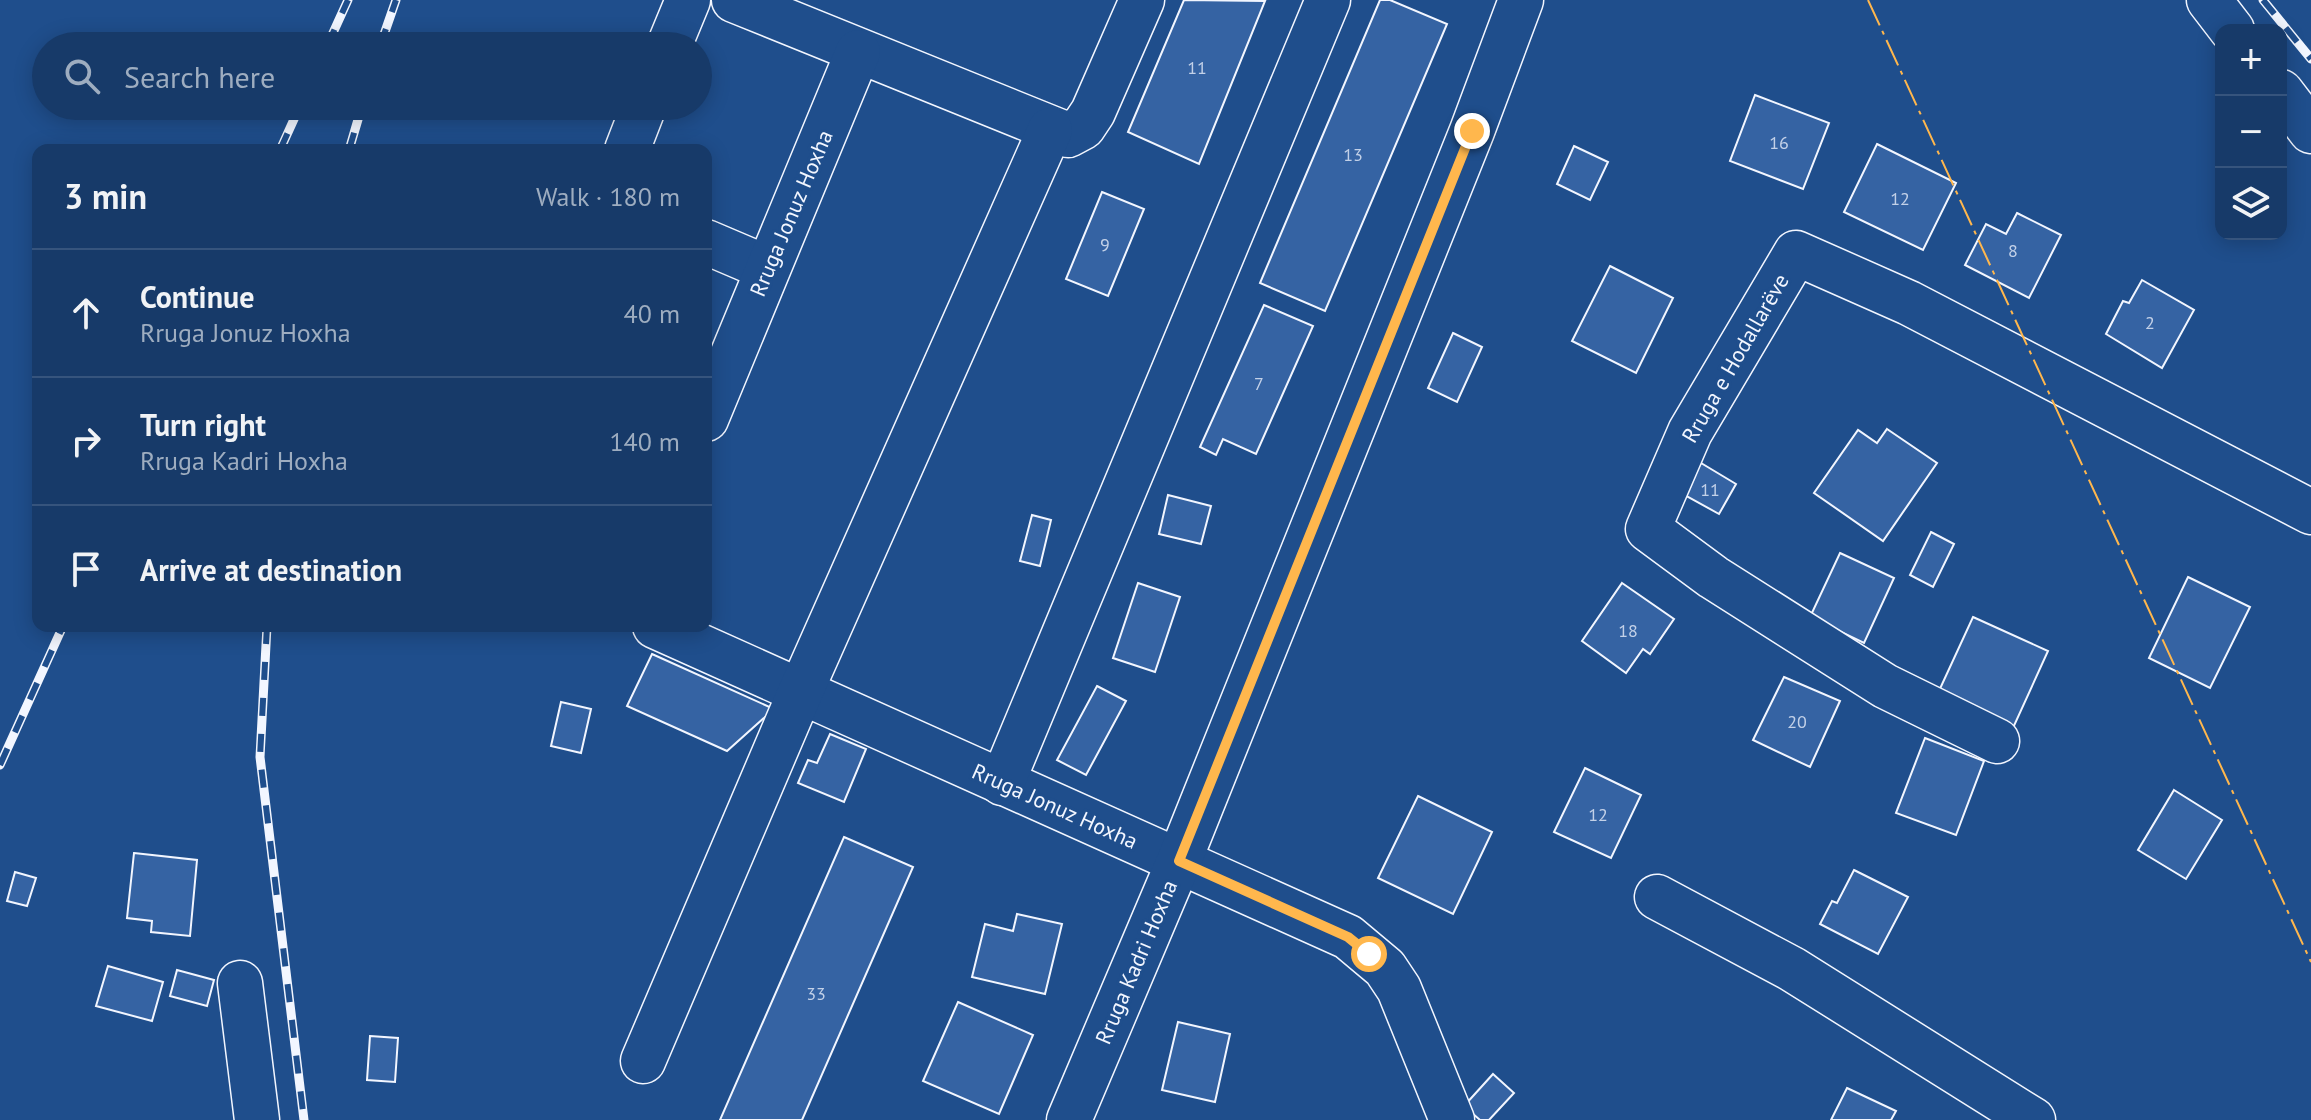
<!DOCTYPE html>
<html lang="en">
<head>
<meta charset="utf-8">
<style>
  :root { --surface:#173a69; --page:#244571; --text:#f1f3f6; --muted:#9eadc0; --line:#36547d }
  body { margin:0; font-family:"PT Sans",sans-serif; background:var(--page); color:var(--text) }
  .controls { position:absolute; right:24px; top:24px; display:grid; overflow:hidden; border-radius:16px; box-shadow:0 4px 20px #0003 }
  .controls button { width:72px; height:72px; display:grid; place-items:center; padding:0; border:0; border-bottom:2px solid var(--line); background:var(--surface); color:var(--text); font:40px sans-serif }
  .stop { position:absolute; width:24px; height:24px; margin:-18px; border:6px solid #ffb74d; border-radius:50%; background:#fff }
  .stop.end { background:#ffb74d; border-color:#fff; box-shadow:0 2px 8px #0008 }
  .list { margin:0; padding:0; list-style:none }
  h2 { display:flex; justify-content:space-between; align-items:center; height:104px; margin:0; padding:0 32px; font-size:34px }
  h2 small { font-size:26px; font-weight:400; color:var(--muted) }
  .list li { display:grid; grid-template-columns:52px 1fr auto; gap:24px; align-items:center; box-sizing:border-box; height:128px; padding:0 32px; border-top:2px solid var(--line) }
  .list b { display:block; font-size:30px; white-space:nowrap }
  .list p { margin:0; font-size:26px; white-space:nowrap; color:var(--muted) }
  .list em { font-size:26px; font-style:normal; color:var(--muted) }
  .icon { flex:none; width:44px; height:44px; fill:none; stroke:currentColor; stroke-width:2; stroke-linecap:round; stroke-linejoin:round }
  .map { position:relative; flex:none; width:2311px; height:1120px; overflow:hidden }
  .search { position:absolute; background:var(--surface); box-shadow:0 4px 20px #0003; left:32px; top:32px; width:680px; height:88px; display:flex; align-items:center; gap:20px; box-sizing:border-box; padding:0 28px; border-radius:44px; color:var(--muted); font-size:30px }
  .panel { position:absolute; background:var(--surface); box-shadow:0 4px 20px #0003; left:32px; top:144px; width:680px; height:488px; border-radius:16px }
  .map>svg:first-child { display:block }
  .building { fill:#3563a3; stroke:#f2f6ff; stroke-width:2 }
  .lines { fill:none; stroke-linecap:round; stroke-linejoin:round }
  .minor-casing { stroke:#f2f6ff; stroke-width:47 }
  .minor { stroke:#1f4e8c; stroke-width:44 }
  .rail-casing { stroke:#f2f6ff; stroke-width:9 }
  .rail { stroke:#1f4e8c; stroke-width:6; stroke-dasharray:18; stroke-linecap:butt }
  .power { stroke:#ffb74d; stroke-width:2; stroke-dasharray:28 6 4 6; stroke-linecap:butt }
  .route { stroke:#ffb74d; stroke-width:10 }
  .labels { text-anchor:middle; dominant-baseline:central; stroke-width:6; stroke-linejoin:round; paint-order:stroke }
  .number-label { font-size:18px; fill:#c3d1e8 }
  .street-label { font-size:22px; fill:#f2f6ff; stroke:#1f4e8c }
</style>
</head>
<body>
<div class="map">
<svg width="2311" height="1120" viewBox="0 0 2311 1120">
  <rect width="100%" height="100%" fill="#1f4e8c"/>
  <g class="building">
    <path d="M1184,0L1265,1L1199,164L1128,132Z"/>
    <path d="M1380,0H1390L1447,24L1325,311L1260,283Z"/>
    <path d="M1755,95L1829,123L1803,189L1730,161Z"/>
    <path d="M1877,144L1956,183L1923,250L1844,212Z"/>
    <path d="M1574,146L1608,162L1590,200L1557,184Z"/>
    <path d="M1102,192L1144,209L1108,296L1066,279Z"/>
    <path d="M2017,213L2061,235L2029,298L1965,265L1986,224L2006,234Z"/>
    <path d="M1610,266L1673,298L1636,373L1572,341Z"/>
    <path d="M2142,280L2194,310L2162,368L2106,334L2123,301L2129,303Z"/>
    <path d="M1264,305L1313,326L1256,454L1223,439L1216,455L1200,447Z"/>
    <path d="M1453,333L1482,347L1457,402L1428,388Z"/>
    <path d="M1887,429L1937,463L1883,541L1814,493L1858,430L1877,443Z"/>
    <path d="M1701,463L1736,484L1719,514L1683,494Z"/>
    <path d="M1168,495L1211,506L1201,544L1159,534Z"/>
    <path d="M1032,515L1051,520L1040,566L1020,561Z"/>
    <path d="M1931,532L1954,544L1933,587L1910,575Z"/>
    <path d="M1840,553L1894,578L1864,643L1810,617Z"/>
    <path d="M2188,577L2250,607L2210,688L2149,658Z"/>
    <path d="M1138,583L1180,597L1155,672L1113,658Z"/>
    <path d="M1622,583L1674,619L1650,654L1643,649L1626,673L1582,641Z"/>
    <path d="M1973,617L2048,651L2013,728L1938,693Z"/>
    <path d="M652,654L774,709L727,751L627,706Z"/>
    <path d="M1784,677L1840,701L1810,767L1753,740Z"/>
    <path d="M1097,686L1126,701L1086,775L1057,760Z"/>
    <path d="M561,702L591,709L581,753L551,746Z"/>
    <path d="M830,734L866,749L844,802L798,783L808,760L817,763Z"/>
    <path d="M1925,738L1984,761L1956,835L1896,813Z"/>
    <path d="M1585,768L1641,795L1611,858L1554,832Z"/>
    <path d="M2174,790L2222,820L2186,879L2138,850Z"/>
    <path d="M1418,796L1492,832L1453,914L1378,878Z"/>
    <path d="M844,837L913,867L802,1120H720Z"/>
    <path d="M134,853L197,860L190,936L151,932L152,921L127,918Z"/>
    <path d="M1854,870L1908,897L1878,954L1820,924L1832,901L1837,903Z"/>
    <path d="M15,872L36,878L27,906L7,901Z"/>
    <path d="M1017,914L1062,924L1045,994L972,977L985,924L1013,931Z"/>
    <path d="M108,966L163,982L152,1021L96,1006Z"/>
    <path d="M177,970L214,980L207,1006L170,996Z"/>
    <path d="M958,1002L1033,1035L999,1114L923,1081Z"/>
    <path d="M1178,1022L1230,1034L1215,1102L1162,1090Z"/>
    <path d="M370,1036L398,1038L395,1082L367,1080Z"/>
    <path d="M1493,1074L1514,1093L1489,1120H1480L1464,1106Z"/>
    <path d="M1847,1088L1896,1111L1891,1120H1831Z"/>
  </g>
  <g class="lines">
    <defs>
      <g id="minor">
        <path d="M734,0L1068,135L1083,127L1093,112L1142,0"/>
        <path d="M2209,0L2232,30"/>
        <path d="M669,46L688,0"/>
        <path d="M2281,92L2311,131"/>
        <path d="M627,150L644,106"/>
        <path d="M706,242L767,268"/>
        <path d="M706,419L858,52"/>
        <path d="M655,626L1348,937L1385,968L1399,989L1452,1120"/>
        <path d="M1997,741L1885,686L1713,577L1648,529L1690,432L1796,253L1909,303L2311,512"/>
        <path d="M1002,783L1328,0"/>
        <path d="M1657,897L1792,969L2033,1120"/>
        <path d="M240,983L257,1120"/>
        <path d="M643,1061L800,693L1050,130"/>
        <path d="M1069,1120L1179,861L1472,131L1521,0"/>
      </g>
    </defs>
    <use href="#minor" class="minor-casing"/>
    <use href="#minor" class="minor"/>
    <defs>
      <g id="rail">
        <path d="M2263,0L2311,59"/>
        <path d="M327,46L348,0"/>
        <path d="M380,46L396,0"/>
        <path d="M280,150L300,106"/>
        <path d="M349,150L362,106"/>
        <path d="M267,626L260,757L304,1120"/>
        <path d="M0,765L63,626"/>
      </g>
    </defs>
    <use href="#rail" class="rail-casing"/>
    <use href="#rail" class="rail"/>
    <path class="power" d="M1868,0L2311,962"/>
  </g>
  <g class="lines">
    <path class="route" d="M1369,954L1348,937L1179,861L1472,131"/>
  </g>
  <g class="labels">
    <g class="number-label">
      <text x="1197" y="67">11</text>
      <text x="1779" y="142">16</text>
      <text x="1353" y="154">13</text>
      <text x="1900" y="198">12</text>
      <text x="1105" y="244">9</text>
      <text x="2013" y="250">8</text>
      <text x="2150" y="322">2</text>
      <text x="1259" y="383">7</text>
      <text x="1710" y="489">11</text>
      <text x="1628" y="630">18</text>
      <text x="1797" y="721">20</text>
      <text x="1598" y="814">12</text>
      <text x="816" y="993">33</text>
    </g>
    <g class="street-label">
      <text transform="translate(791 213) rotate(-67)">Rruga Jonuz Hoxha</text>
      <text transform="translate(1735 358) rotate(-60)">Rruga e Hodallarëve</text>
      <text transform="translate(1055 806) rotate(24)">Rruga Jonuz Hoxha</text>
      <text transform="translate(1136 962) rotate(-67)">Rruga Kadri Hoxha</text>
    </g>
  </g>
</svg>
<div class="controls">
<button>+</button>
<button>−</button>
<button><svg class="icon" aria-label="layers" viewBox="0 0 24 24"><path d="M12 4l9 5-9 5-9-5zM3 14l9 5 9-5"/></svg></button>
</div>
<div class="stop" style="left:1369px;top:954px"></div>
<div class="stop end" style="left:1472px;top:131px"></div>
<div class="search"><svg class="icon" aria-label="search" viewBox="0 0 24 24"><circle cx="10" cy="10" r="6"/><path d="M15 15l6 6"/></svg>Search here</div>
<section class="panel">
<h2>3 min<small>Walk · 180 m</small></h2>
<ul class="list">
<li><svg class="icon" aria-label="ahead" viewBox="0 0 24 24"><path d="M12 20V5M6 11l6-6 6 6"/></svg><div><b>Continue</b><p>Rruga Jonuz Hoxha</p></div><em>40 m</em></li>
<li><svg class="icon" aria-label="right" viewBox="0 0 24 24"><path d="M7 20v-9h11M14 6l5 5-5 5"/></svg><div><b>Turn right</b><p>Rruga Kadri Hoxha</p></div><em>140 m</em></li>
<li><svg class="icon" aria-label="arrive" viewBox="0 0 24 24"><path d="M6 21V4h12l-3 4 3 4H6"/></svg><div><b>Arrive at destination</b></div></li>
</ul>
</section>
</div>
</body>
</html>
